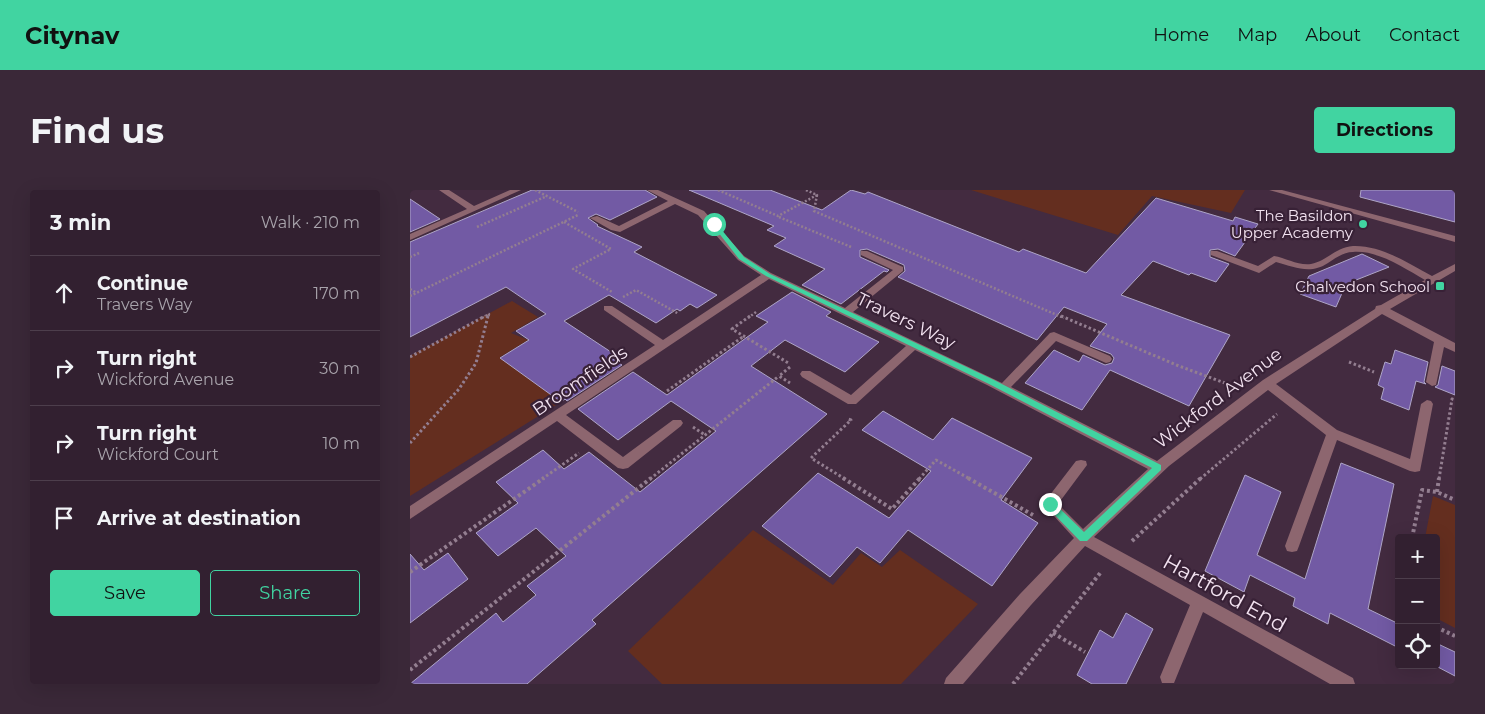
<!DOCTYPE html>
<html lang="en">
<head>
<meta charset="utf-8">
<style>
  :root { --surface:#322030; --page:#3a2838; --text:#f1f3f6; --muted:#a8a3ab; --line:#4d3e4c; --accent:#41d4a1 }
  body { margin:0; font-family:Montserrat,sans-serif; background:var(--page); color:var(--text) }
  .controls { position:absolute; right:15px; bottom:15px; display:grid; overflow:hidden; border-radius:5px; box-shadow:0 5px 20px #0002 }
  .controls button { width:45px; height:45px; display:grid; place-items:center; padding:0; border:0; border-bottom:1px solid var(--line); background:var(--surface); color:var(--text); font:25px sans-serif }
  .stop { position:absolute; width:15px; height:15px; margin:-11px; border:4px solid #41d4a1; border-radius:50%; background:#fff }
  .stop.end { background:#41d4a1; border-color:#fff; box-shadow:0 1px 5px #0008 }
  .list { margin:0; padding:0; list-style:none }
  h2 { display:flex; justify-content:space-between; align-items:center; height:65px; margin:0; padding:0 20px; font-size:21px }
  h2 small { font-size:16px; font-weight:400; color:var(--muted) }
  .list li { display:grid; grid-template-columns:32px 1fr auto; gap:15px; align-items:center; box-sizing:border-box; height:75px; padding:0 20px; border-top:1px solid var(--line) }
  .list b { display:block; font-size:19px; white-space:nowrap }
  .list p { margin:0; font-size:16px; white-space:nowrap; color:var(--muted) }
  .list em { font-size:16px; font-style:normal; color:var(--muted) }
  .actions { display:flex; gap:10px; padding:15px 20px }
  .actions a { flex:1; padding:11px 0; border:1px solid var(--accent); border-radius:5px; text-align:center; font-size:18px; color:var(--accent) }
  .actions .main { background:var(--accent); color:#111 }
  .icon { flex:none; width:28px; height:28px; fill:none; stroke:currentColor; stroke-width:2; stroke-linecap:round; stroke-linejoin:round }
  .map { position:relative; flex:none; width:1045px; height:494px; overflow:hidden; border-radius:5px }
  header { display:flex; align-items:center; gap:30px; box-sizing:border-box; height:70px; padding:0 25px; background:var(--accent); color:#111 }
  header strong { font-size:24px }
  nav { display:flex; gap:28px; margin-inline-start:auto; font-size:18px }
  .intro { display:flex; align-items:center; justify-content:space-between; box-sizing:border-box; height:120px; padding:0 30px }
  h1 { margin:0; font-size:35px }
  .button { padding:12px 22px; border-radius:5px; background:var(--accent); color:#111; font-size:18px; font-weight:700 }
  main { display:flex; gap:30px; padding:0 30px }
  aside { flex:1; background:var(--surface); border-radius:5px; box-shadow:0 5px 20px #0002 }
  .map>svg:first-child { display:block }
  .green { fill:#642e1f }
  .building { fill:#725aa4; stroke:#aea5c7 }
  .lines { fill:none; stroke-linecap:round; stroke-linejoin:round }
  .path-far2 { stroke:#937e90; stroke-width:2.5; stroke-dasharray:2 2; stroke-linecap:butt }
  .path-far1 { stroke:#937e90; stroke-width:3; stroke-dasharray:2.5 2.5; stroke-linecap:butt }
  .path { stroke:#937e90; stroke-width:4; stroke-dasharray:3 3; stroke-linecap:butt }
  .minor { fill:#8d666f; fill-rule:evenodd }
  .route { fill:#41d4a1 }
  .poi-dot { fill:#41d4a1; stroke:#382136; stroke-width:2 }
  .labels { text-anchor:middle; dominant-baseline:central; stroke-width:4.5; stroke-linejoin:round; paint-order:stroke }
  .far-poi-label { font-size:15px; fill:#f3e3f1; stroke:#382136; text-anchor:end }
  .street-label { font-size:18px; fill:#f3e3f1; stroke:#382136 }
  .near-street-label { font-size:21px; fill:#f3e3f1; stroke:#382136 }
</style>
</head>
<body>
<header>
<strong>Citynav</strong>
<nav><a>Home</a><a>Map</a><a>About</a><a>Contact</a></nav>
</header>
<div class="intro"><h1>Find us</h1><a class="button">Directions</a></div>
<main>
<aside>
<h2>3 min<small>Walk · 210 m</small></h2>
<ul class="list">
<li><svg class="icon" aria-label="ahead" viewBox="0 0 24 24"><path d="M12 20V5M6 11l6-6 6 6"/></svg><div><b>Continue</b><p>Travers Way</p></div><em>170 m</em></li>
<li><svg class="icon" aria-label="right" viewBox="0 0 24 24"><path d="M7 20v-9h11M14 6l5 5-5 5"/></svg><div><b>Turn right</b><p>Wickford Avenue</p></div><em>30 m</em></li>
<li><svg class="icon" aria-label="right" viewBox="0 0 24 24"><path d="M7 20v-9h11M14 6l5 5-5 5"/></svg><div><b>Turn right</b><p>Wickford Court</p></div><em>10 m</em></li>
<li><svg class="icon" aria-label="arrive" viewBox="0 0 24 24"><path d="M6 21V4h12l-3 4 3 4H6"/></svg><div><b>Arrive at destination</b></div></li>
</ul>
<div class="actions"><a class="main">Save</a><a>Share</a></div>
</aside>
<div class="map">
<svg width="1045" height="494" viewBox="0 0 1045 494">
  <rect width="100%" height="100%" fill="#432b40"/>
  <g class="green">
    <path d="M561,0H835L821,23L742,6L708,45Z"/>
    <path d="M102,111L128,127L101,143L118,150L90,167L151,212L0,306V166Z"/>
    <path d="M1023,306L1045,315V438L1026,428V348H1015Z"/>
    <path d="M343,340L423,395L451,363L472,377L490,360L568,414L491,494H252L218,461Z"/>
  </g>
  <g class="building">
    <path d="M122,0H235L247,7L200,30L186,24L178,28L188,35L187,36L232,57L224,62L307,105L287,118L280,114L270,121L267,119L246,133L199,105L154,131L204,164L200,167L212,175L157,211L155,209L151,212L90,168L119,150L106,141L136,124L96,97L0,147V52Z"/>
    <path d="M279,0H360L412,20L441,0L455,4L458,2L609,62L613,59L676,83L746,8L823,31L825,27L848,34L825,66L808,59L800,60V67L819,74L806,92L781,83L779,85L743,71L711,105L820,145L779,216L700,180L672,220L615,193L644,160L669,172L673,165L695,175L702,173L704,168L701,164L680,156L697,134L654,117L627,150L488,87L495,81L494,75L457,59L450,60V67L479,80L477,82L474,81L431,114L392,95L415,79L364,56L376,48L357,40L364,36Z"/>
    <path d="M951,0H1045V32L950,7Z"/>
    <path d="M0,9L30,29L0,42Z"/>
    <path d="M952,64L979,77L936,94L926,117L890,104L899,86Z"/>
    <path d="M382,102L421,122L416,126L469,152L435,182L375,150L341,176L417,224L182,430L186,434L117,494H0L86,423L93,432L126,405L117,396L156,366L126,338L88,366L66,343L108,313L86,292L133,260L154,279L179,262L230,302L306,241L261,211L208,250L168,219L223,182L257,205L358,132L346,126Z"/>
    <path d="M985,160L1018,172L1014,192L1016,194L1006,191L999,220L971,209L974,198L968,195L975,172L981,174Z"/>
    <path d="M1032,176L1045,181V205L1025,197L1028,195Z"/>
    <path d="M473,221L523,250L542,228L622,268L591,310L628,333L582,396L498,340L470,373L447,357L420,387L352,336L408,283L479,328L521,281L452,240Z"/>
    <path d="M931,273L984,294L958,419L989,434V458L920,423L918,434L883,416L885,408L840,385L834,402L795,381L835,285L871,302L847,365L895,389Z"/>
    <path d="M38,363L58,389L0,433V364L14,380Z"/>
    <path d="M716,423L743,439L716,494H682L667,485L690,440L703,448Z"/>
    <path d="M1026,453L1045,462V486L1024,475H1026Z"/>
  </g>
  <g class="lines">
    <g class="path-far2">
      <path d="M125,0L168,22"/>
      <path d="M308,0L368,26L407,5"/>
      <path d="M396,0L407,5L404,21L654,128"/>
      <path d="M369,27L441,57"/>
      <path d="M154,32L201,59L163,79L202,102"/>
      <path d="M67,37L137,6"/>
      <path d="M0,67L9,63"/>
      <path d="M0,99L7,103"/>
      <path d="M0,106L168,25"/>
      <path d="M213,107L226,100L269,124"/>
      <path d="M72,128L79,124L78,128"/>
      <path d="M338,128L346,122"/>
    </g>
    <g class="path-far1">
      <path d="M340,126L322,139L380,174"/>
      <path d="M651,126L769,176L823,196"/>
      <path d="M0,167L75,126"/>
      <path d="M939,172L964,182"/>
      <path d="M380,177L369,186L380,193"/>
      <path d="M257,201L334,146"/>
      <path d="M283,237L295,245"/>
      <path d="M0,253L49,199L66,173L78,126"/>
      <path d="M132,289L169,263"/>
      <path d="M240,289L369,186"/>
      <path d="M435,289L401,268L441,230L438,229"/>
      <path d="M509,289L526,270L560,289"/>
      <path d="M790,289L867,224"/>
      <path d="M1029,289L1042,209L1045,210"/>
    </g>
    <g class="path">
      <path d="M433,288L482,319L510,288"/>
      <path d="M558,288L623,325"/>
      <path d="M1027,302L1029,288"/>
      <path d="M1002,348L1012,300L1027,302L1045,310"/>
      <path d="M722,351L791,288"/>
      <path d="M0,382L134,288"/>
      <path d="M989,414V419"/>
      <path d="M1026,437L1045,446"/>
      <path d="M643,443L675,462"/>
      <path d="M0,480L241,288"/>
      <path d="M603,494L691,382"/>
    </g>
    <g class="minor">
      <path d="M29,0H39L64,16L100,0H111L0,50V44L57,19Z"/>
      <path d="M237,0H248L294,21L334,66L361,83L435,118L483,80L451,65V61H457L493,77V81L443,122L592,193L640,143L644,142L700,166L702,169L700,172L696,173L646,151L601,197L747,271L853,190L965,119L966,116L971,115L1015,90C994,78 968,60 943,62C933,62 926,68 918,73C900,85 885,77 866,72L849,83L801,65V61H807L848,76L864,66C876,68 889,76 901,74C917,71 926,57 943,56C971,55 998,73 1022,86L1045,74V81L980,119L1045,153V162L1034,157L1026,195L1022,196L1016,192L1024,152L972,124L866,194L927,240L1000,269L1011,214L1017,210L1021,211L1023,214L1010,281L1005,282L1000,281L927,250L889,356L887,361L882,362L877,361L875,356L916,245L858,200L759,276L684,347L943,488L945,494H920L793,422L764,493H752L750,487L780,415L675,356L621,415L553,494H534L536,488L610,404L664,348L633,314L666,271L671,270L676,271L677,275L648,314L673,339L738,279L577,195L505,160L446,214H438L392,187L390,184L392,181H400L441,205L496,156L359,89L156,225L213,267L263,230H271L273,233L271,236L218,278L213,279L208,278L147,231L0,329V316L245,155L194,120V116H202L253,150L351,85L328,70L288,25L265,14L210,42L201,40L180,28L187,26L209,36L258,11Z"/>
      <path d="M859,0H872L1045,46V52Z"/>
    </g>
  </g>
  <path class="route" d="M301,33H306L334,67L360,84L584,190L751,275V280L677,351H670L637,317V312H643L674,342L742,278L579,194L356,86L329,69Z"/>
  <g class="poi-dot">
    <circle cx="953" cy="34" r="5"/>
    <rect x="1025" y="91" width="10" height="10" rx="2.5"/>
  </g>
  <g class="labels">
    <g class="far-poi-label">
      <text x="943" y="25">The Basildon<tspan x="943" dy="17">Upper Academy</tspan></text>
      <text x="1020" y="96">Chalvedon School</text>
    </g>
    <g class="street-label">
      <text transform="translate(496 131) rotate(26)">Travers Way</text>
      <text transform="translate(170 191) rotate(-34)">Broomfields</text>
      <text transform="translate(808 208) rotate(-37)">Wickford Avenue</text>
    </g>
    <g class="near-street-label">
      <text transform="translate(815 403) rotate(29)">Hartford End</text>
    </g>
  </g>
</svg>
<div class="controls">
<button>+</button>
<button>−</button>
<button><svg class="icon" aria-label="locate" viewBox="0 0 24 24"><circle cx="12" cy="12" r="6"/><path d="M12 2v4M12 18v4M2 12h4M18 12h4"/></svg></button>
</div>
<div class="stop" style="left:304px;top:34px"></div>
<div class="stop end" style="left:640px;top:314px"></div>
</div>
</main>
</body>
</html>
